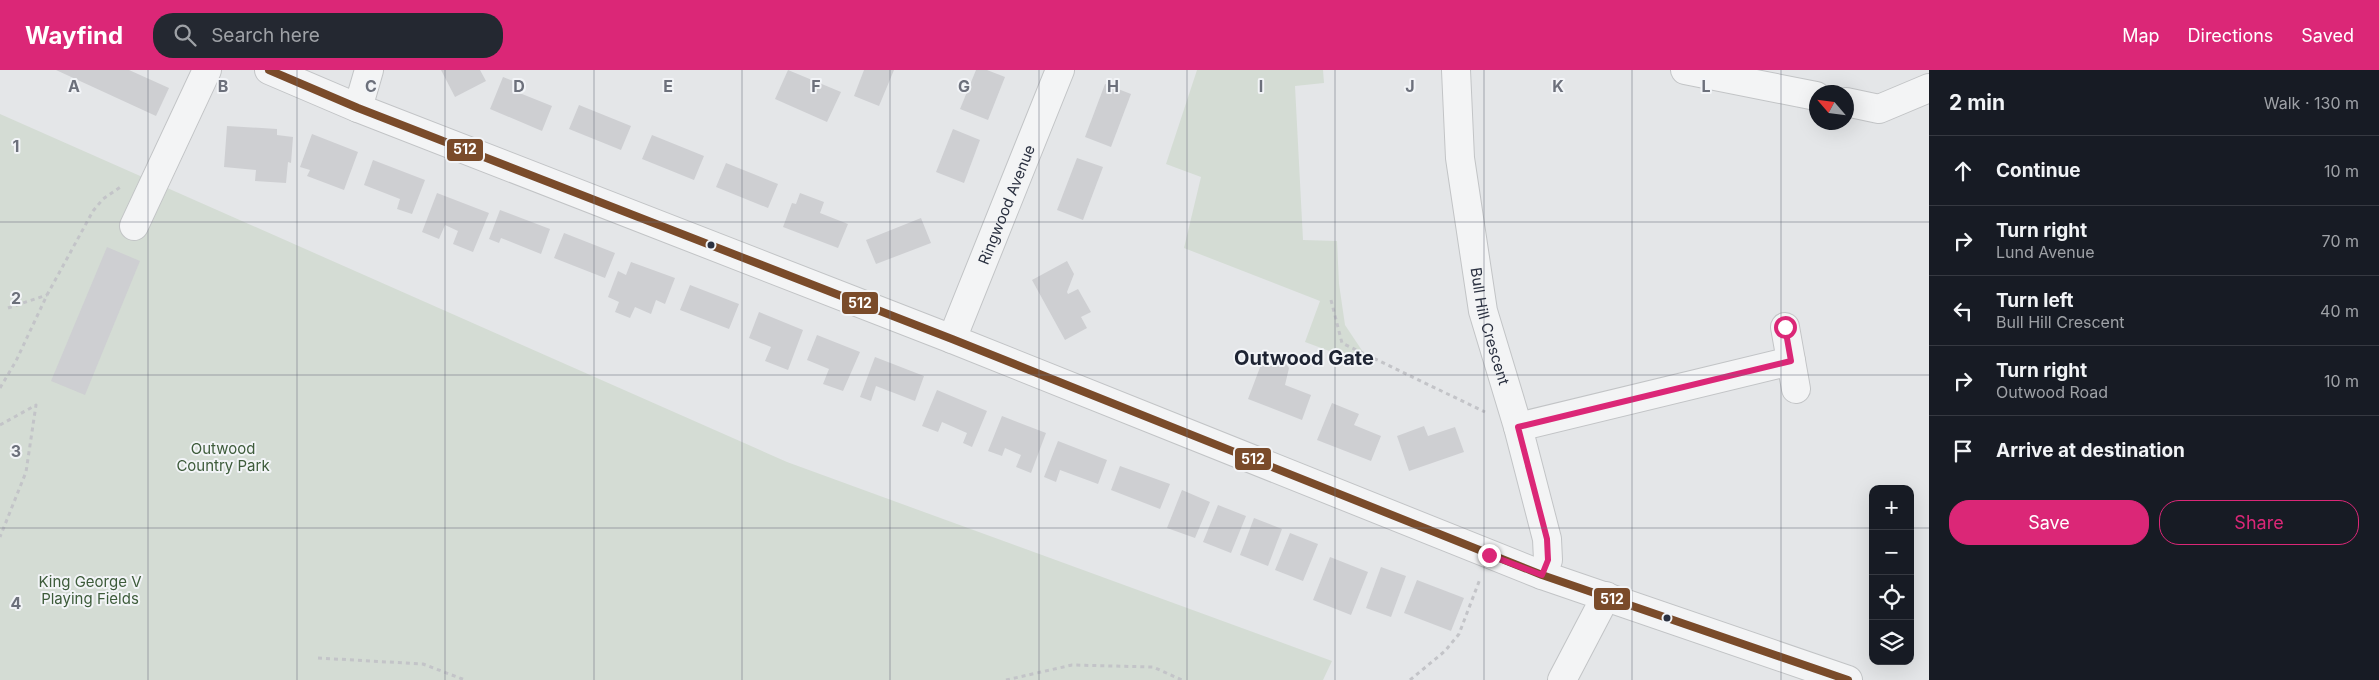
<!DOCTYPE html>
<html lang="en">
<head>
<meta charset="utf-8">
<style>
  :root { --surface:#171b24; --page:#242831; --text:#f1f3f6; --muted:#9ea1a6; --line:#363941; --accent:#db2777 }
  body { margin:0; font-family:Inter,sans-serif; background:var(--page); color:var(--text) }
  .controls { position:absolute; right:15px; bottom:15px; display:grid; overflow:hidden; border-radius:10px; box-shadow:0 5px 20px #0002 }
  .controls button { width:45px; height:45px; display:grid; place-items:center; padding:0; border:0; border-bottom:1px solid var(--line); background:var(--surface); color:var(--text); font:25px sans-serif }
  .compass { position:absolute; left:1809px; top:15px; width:45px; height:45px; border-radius:50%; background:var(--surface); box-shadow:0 5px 20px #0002; rotate:298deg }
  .stop { position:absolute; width:15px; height:15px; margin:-11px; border:4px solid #db2777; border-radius:50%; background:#fff }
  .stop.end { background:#db2777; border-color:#fff; box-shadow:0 1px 5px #0008 }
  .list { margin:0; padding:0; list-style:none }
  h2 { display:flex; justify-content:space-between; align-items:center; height:65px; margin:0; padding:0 20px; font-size:21px }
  h2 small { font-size:16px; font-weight:400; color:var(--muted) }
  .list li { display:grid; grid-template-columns:32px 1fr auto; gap:15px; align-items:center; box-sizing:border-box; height:70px; padding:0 20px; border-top:1px solid var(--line) }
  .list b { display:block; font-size:19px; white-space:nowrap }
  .list p { margin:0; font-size:16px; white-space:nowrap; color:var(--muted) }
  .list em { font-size:16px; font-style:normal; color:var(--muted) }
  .actions { display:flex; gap:10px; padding:15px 20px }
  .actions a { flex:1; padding:11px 0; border:1px solid var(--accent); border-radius:20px; text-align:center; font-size:18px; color:var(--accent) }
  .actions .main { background:var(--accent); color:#fff }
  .icon { flex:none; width:28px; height:28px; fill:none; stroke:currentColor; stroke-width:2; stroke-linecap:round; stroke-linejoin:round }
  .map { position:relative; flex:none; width:1929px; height:610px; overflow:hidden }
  header { display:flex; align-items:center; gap:30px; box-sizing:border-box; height:70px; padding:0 25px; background:var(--accent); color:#fff }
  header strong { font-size:24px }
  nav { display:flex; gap:28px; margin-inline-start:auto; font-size:18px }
  .search { width:350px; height:45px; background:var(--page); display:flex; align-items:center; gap:12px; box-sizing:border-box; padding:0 18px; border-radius:20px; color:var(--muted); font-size:19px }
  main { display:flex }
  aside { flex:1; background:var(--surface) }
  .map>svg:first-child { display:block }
  .green { fill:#d4dcd4 }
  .building { fill:#cecfd2 }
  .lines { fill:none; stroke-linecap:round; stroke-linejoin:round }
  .minor-casing { stroke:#c2c4c6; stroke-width:30 }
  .path { stroke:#c3c4c8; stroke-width:3; stroke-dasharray:4 4; stroke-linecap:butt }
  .minor { stroke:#f3f4f5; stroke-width:28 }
  .bus-1-casing { stroke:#f2f4f7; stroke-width:11 }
  .bus-1 { stroke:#7a4b2a; stroke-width:8 }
  .route { stroke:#db2777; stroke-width:6 }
  .grid { fill:none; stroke:#6c707b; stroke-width:1; stroke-opacity:0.55 }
  .bus-dot { fill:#2b3141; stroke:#f2f4f7; stroke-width:2 }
  .labels { text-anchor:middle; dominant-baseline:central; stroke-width:4; stroke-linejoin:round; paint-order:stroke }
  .street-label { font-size:15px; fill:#2b3141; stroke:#f2f4f7 }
  .park-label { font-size:15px; fill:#3d5b3a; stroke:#f2f4f7 }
  .district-label { font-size:20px; font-weight:bold; fill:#1d2332; stroke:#f2f4f7 }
  .grid-label { font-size:16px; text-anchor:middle; font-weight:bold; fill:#6c707b; stroke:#f2f4f7; stroke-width:4; stroke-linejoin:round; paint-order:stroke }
  .line-badge { stroke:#f2f4f7; stroke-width:2 }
  .badge-label { font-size:14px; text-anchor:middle; font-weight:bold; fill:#fff }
</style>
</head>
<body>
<header>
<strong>Wayfind</strong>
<div class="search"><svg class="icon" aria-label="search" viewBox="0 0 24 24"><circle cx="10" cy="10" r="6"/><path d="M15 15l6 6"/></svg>Search here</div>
<nav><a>Map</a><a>Directions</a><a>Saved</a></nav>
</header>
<main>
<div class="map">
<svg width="1929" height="610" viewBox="0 0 1929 610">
  <rect width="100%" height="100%" fill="#e4e6e8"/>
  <g class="green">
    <path d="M1197,0H1323L1324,13L1295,16L1303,170L1337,171L1339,214L1345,255L1373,297L1305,272L1320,231L1184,178L1201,107L1166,94Z"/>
    <path d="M0,44L787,392L1332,591L1323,610H0Z"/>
  </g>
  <g class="building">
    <path d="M56,0H129L169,18L156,46Z"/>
    <path d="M441,0H480L486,11L455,27Z"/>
    <path d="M788,0L841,22L827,52L775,29Z"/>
    <path d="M864,0H894L879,36L854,26Z"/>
    <path d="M976,0H987L1005,7L988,50L960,39Z"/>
    <path d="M503,7L516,12L512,20L552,36L542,61L490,39Z"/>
    <path d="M1105,14L1131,24L1111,77L1085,67Z"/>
    <path d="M579,35L631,56L621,80L569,59Z"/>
    <path d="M227,56L277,59V65L293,67L291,93L288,92L286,113L255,111L256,100L224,97Z"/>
    <path d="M953,59L980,70L964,113L936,102Z"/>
    <path d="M312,64L358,82L344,120L307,106L310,100L300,97Z"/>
    <path d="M652,65L704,86L694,110L642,89Z"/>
    <path d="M1077,88L1103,97L1083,150L1057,140Z"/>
    <path d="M373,90L425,110L412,144L397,139L400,129L364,115Z"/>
    <path d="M726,93L778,114L768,138L716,117Z"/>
    <path d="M437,123L489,143L473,182L453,174L458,161L445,155L439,169L422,162Z"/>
    <path d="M800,123L824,132L820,143L848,154L838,178L783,157L792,133L796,134Z"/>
    <path d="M500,140L550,159L541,184L501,168L499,173L489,169Z"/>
    <path d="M921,148L931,173L876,194L866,170Z"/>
    <path d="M564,163L615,183L605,208L554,188Z"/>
    <path d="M107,177L140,191L85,325L51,311Z"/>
    <path d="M1067,191L1074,204L1067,222L1068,224L1078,219L1091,242L1081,247L1087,258L1065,270L1032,210Z"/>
    <path d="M631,192L675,208L665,234L656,230L651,244L635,237L630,248L615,242L619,232L608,227L618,201L626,205Z"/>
    <path d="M690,215L739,234L729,259L680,240Z"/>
    <path d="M759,242L803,260L788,300L765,291L771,277L749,268Z"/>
    <path d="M817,265L860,282L843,321L823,314L829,299L807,290Z"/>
    <path d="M875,287L924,306L915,331L876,316L871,331L860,327Z"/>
    <path d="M1262,292L1274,297L1282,292L1286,294L1289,298L1285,315L1311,325L1302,350L1248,329Z"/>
    <path d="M937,320L987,341L972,377L963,373L967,363L942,352L938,362L922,356Z"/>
    <path d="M1332,333L1359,344L1354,355L1381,366L1371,391L1317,370Z"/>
    <path d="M1002,346L1046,363L1031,403L1016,397L1021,385L1005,378L1002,386L988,381Z"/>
    <path d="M1424,356L1428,366L1455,357L1464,382L1409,401L1397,366Z"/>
    <path d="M1058,371L1107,390L1098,414L1060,400L1056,412L1044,407Z"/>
    <path d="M1120,396L1170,414L1160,439L1111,420Z"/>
    <path d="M1182,420L1210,432L1195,468L1167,458Z"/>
    <path d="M1218,435L1246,446L1231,483L1203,472Z"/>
    <path d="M1254,448L1282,459L1268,496L1240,485Z"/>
    <path d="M1290,463L1318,474L1303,511L1275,500Z"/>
    <path d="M1330,487L1368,502L1351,545L1313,530Z"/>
    <path d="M1381,497L1406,506L1391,547L1366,538Z"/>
    <path d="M1417,510L1464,528L1451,561L1404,543Z"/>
  </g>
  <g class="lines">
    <defs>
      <g id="minor">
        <path d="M269,0L358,38L952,269L1542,505L1848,610"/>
        <path id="s1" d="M1456,0L1460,88L1483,241L1518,357L1547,469L1548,490L1542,505"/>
        <path d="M1685,0L1816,26"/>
        <path d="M1846,32L1879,39L1929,18"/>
        <path d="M358,38L369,0"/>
        <path d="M134,156L207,0"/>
        <path d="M1785,257L1796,319"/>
        <path id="s2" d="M952,269L1060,0"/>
        <path d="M1518,357L1791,291"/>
        <path d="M1562,610L1606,526"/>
      </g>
    </defs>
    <use href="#minor" class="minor-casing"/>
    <g class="path">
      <path d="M1331,230L1342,273L1485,342"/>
      <path d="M8,238L47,225"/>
      <path d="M0,318L16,291L47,225L93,141L103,129L122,116"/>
      <path d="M0,355L36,335L26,402L0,467"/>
      <path d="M318,588L423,594L465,610"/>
      <path d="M1006,610L1072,595L1153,597L1182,610"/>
      <path d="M1410,610L1445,581L1459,564L1480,509"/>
    </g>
    <use href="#minor" class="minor"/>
    <defs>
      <path id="bus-1" d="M269,0L358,38L952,269L1542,505L1848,610"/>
    </defs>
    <use href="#bus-1" class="bus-1-casing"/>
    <use href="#bus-1" class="bus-1"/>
  </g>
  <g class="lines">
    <path class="route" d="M1489,485L1542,505L1548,490L1547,469L1518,357L1791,291L1785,257"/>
  </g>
  <path class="grid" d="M148,0V610M297,0V610M445,0V610M594,0V610M742,0V610M890,0V610M1039,0V610M1187,0V610M1335,0V610M1484,0V610M1632,0V610M1781,0V610M0,152H1929M0,305H1929M0,458H1873M1910,458H1929"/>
  <g class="bus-dot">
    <circle cx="711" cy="175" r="4.5"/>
    <circle cx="1667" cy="548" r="4.5"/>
  </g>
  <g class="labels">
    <g class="street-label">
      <text stroke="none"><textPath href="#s2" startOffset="145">Ringwood Avenue</textPath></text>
      <text stroke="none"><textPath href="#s1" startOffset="259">Bull Hill Crescent</textPath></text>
    </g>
    <g class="park-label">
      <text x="223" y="378">Outwood<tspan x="223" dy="17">Country Park</tspan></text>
      <text x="90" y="511">King George V<tspan x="90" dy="17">Playing Fields</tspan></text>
    </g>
    <g class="district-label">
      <text x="1304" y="288">Outwood Gate</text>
    </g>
  </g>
  <g class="grid-label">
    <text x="74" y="22">A</text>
    <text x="223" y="22">B</text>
    <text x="371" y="22">C</text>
    <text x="519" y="22">D</text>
    <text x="668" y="22">E</text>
    <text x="816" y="22">F</text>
    <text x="964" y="22">G</text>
    <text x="1113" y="22">H</text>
    <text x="1261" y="22">I</text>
    <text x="1410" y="22">J</text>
    <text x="1558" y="22">K</text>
    <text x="1706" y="22">L</text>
    <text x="16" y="82">1</text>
    <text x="16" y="234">2</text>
    <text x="16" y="387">3</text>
    <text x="16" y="539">4</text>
  </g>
  <g class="line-badge">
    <rect x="446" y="68" width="38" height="24" rx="5" fill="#7a4b2a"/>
    <rect x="841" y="221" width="38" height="24" rx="5" fill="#7a4b2a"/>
    <rect x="1234" y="377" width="38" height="24" rx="5" fill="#7a4b2a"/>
    <rect x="1593" y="517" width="38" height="24" rx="5" fill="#7a4b2a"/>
  </g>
  <g class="badge-label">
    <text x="465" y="84">512</text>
    <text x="860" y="238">512</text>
    <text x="1253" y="394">512</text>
    <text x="1612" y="534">512</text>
  </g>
</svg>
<div class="controls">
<button>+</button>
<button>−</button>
<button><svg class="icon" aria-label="locate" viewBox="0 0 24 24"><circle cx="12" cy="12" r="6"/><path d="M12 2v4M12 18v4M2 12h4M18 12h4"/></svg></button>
<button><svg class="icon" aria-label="layers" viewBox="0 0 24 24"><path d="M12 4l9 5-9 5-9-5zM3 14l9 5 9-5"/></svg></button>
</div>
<svg class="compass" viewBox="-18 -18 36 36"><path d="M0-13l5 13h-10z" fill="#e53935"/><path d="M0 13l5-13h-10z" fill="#9ea1a6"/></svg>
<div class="stop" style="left:1785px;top:257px"></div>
<div class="stop end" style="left:1489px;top:485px"></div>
</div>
<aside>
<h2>2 min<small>Walk · 130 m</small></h2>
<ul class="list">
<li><svg class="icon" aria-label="ahead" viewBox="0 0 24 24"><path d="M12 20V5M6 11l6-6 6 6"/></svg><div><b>Continue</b></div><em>10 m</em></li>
<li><svg class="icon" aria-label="right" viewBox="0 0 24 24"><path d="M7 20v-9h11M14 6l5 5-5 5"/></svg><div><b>Turn right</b><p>Lund Avenue</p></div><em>70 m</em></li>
<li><svg class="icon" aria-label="left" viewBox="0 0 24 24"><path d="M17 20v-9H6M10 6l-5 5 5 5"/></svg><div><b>Turn left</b><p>Bull Hill Crescent</p></div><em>40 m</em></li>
<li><svg class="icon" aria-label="right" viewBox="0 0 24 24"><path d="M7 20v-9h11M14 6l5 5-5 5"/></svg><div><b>Turn right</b><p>Outwood Road</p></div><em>10 m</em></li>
<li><svg class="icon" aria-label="arrive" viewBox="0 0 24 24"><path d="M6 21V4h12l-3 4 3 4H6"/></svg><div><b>Arrive at destination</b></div></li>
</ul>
<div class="actions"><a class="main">Save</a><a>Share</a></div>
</aside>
</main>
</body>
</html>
